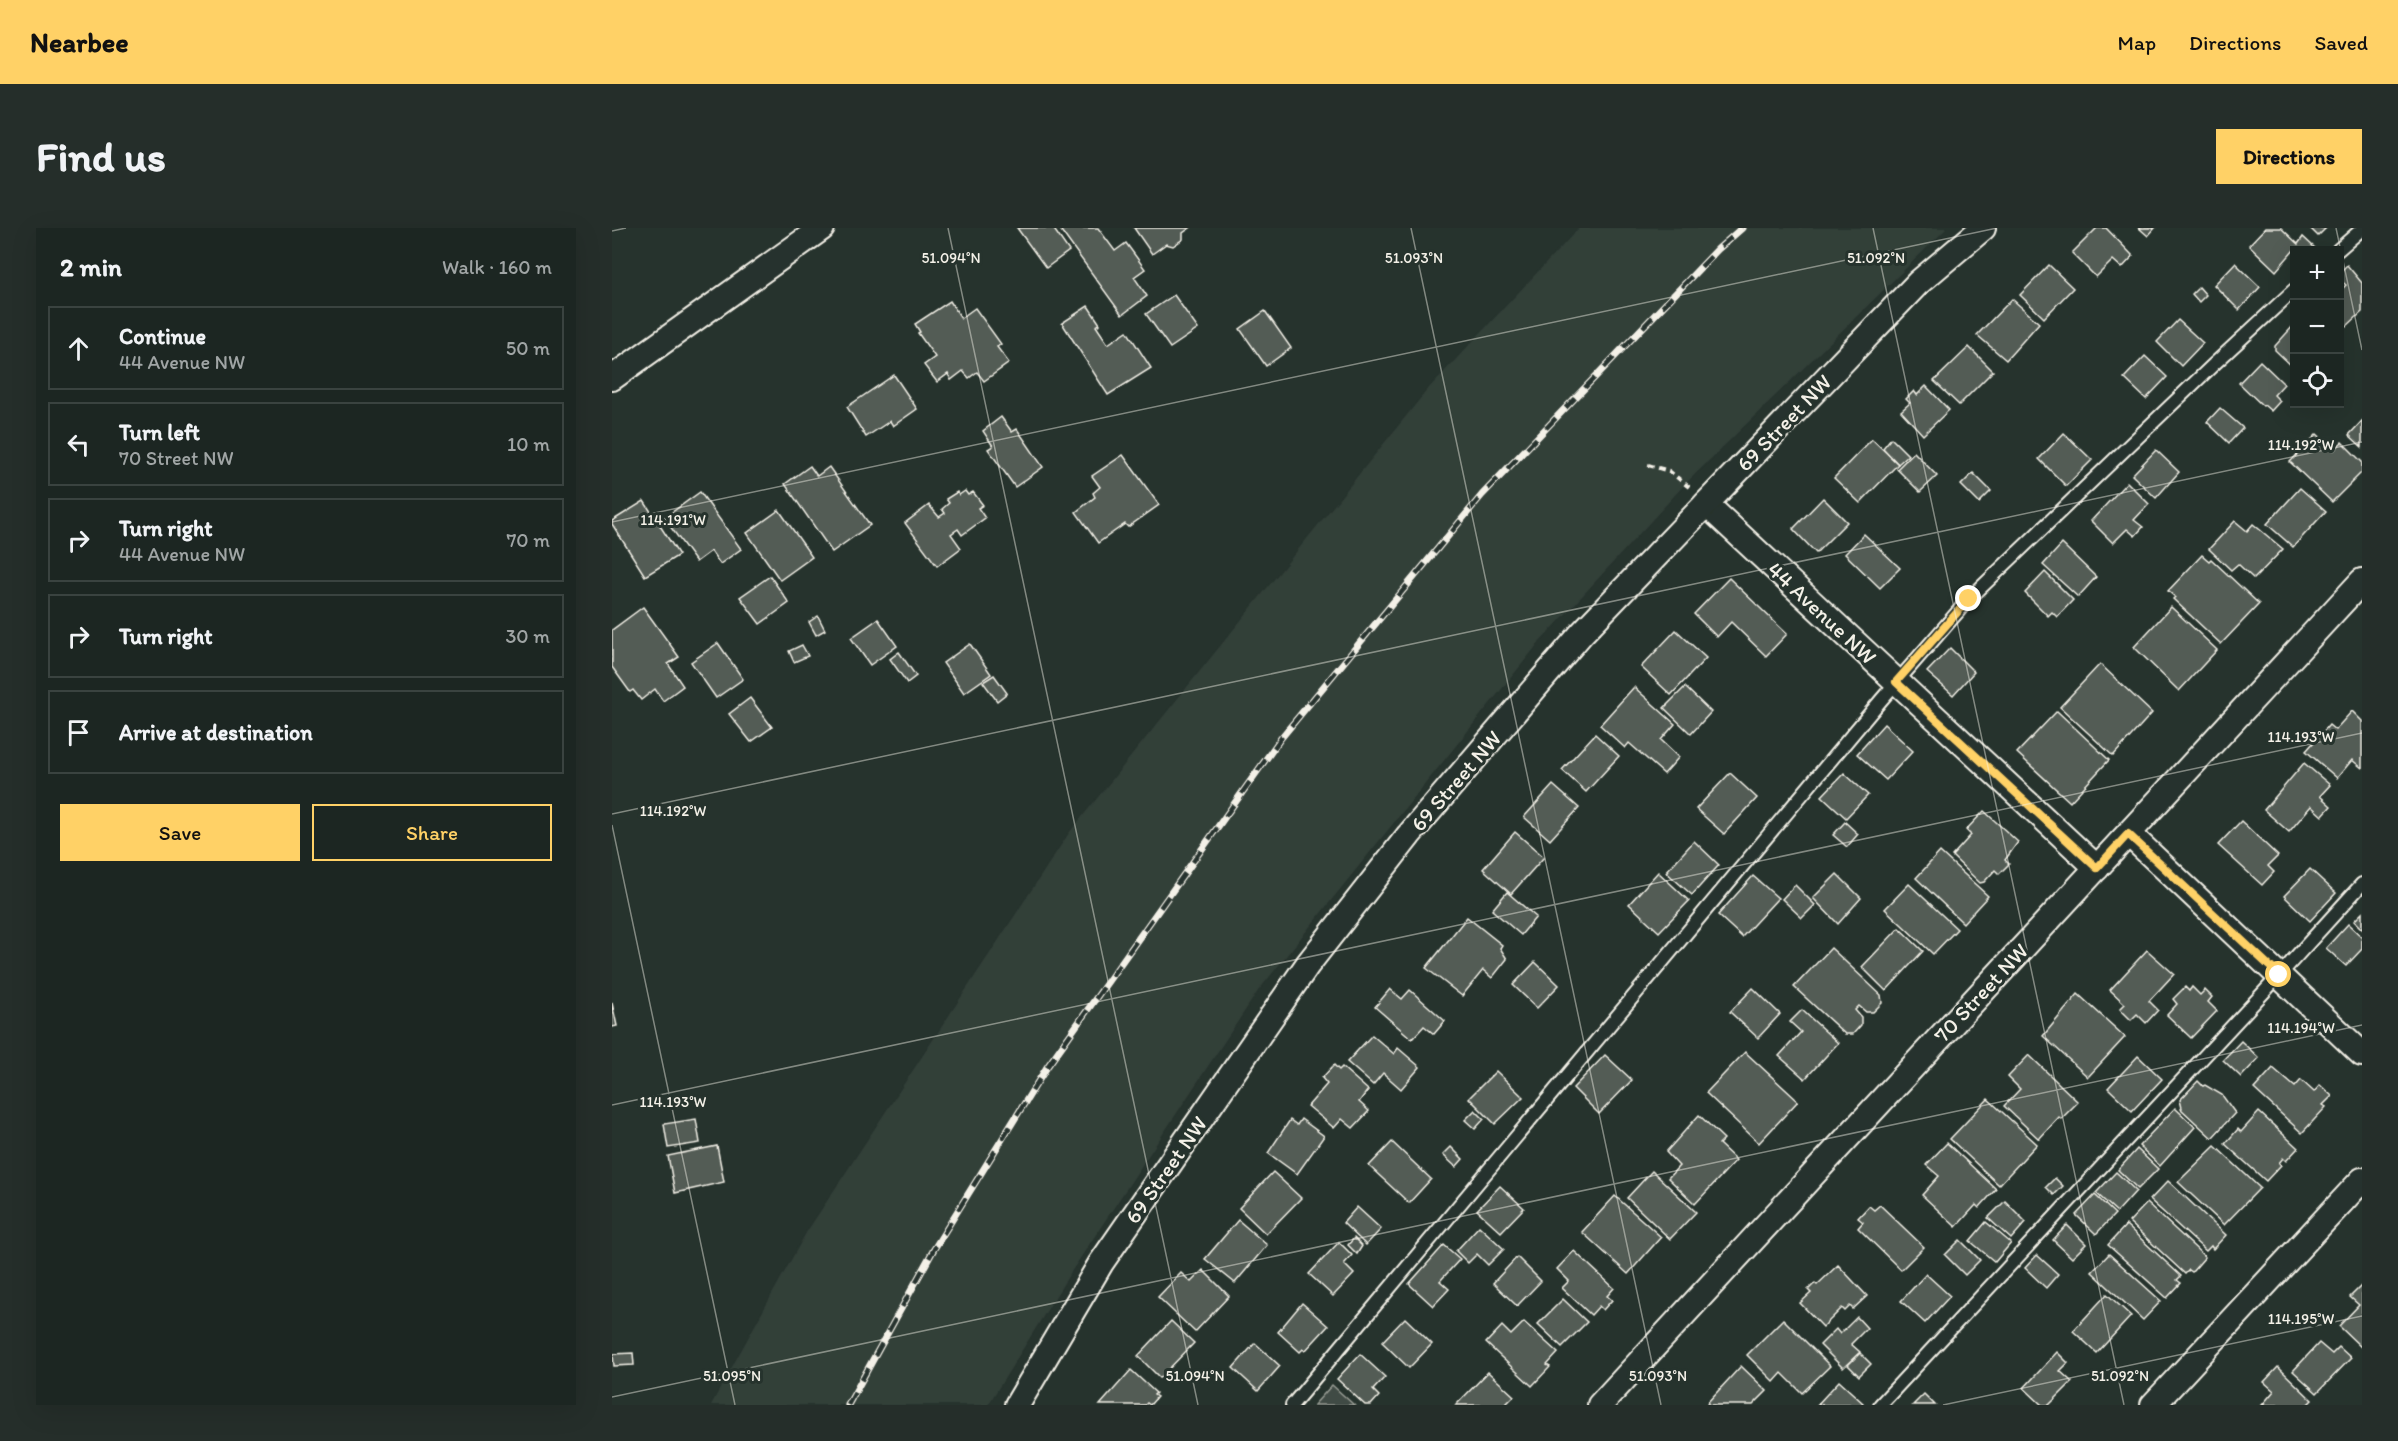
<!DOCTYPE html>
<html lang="en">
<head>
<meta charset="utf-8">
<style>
  :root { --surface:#1c2622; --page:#252e2a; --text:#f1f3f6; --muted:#a0a5a5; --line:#3a4340; --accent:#ffd166 }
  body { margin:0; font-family:Itim,sans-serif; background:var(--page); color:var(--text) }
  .controls { position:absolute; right:18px; top:18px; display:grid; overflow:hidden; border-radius:0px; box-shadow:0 6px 24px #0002 }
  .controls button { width:54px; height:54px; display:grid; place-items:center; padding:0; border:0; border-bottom:2px solid var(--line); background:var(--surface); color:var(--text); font:30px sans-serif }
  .stop { position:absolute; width:18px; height:18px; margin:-14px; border:4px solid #ffd166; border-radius:50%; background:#fff }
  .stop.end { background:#ffd166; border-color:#fff; box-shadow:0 2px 6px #0008 }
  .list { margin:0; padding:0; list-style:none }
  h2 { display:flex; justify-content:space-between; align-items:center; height:78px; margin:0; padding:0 24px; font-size:26px }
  h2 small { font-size:20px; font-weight:400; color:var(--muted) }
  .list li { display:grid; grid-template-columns:39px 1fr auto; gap:18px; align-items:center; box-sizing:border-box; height:84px; margin:0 12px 12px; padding:0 12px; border:2px solid var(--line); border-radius:0px }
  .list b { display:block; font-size:22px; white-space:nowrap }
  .list p { margin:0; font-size:20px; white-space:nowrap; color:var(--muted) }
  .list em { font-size:20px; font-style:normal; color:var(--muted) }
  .actions { display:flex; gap:12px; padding:18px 24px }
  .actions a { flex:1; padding:14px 0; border:2px solid var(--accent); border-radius:0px; text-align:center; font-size:21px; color:var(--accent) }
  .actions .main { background:var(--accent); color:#111 }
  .icon { flex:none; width:33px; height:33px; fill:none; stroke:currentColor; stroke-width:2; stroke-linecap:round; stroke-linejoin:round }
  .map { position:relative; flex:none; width:1750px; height:1177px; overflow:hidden; border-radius:0px }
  header { display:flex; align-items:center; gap:36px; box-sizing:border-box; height:84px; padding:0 30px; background:var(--accent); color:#111 }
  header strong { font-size:28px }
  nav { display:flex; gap:33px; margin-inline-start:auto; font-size:21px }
  .intro { display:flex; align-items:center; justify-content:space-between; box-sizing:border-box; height:144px; padding:0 36px }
  h1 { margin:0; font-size:42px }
  .button { padding:15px 27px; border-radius:0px; background:var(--accent); color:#111; font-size:21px; font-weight:700 }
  main { display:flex; gap:36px; padding:0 36px }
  aside { flex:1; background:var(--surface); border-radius:0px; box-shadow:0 6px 24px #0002 }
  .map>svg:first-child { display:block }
  .built { fill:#333f39 }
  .green { fill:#414b45; stroke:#9a9e96; stroke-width:1.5 }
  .building { fill:#525c55; stroke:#f4f1e8; stroke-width:1.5 }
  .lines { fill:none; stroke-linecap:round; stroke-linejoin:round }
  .service-casing { stroke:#f4f1e8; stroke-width:16 }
  .minor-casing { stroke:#f4f1e8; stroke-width:28 }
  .path { stroke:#f4f1e8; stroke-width:4; stroke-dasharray:6 4.5; stroke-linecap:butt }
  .service { stroke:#26332d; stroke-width:12 }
  .minor { stroke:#26332d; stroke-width:24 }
  .rail-casing { stroke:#f4f1e8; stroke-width:7 }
  .rail { stroke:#26332d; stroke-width:4.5; stroke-dasharray:14; stroke-linecap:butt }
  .route { stroke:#ffd166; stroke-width:8 }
  .ticks { fill:none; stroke:#f4f1e8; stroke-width:1.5; stroke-opacity:0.45 }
  .labels { text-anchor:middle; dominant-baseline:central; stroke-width:6; stroke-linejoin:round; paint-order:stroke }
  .street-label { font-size:22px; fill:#f4f1e8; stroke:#26332d }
  .ticks-label { font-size:15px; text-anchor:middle; fill:#f4f1e8; stroke:#26332d; stroke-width:6; stroke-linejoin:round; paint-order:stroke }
</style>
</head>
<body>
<header>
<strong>Nearbee</strong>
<nav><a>Map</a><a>Directions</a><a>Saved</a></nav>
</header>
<div class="intro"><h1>Find us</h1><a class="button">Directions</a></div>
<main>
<aside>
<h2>2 min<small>Walk · 160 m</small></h2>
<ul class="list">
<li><svg class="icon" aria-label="ahead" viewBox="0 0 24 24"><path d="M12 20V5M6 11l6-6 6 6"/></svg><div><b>Continue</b><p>44 Avenue NW</p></div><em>50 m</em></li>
<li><svg class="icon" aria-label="left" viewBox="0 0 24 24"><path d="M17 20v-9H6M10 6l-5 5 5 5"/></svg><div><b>Turn left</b><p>70 Street NW</p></div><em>10 m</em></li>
<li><svg class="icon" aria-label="right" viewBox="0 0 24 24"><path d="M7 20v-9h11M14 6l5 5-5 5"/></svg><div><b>Turn right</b><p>44 Avenue NW</p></div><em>70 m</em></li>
<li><svg class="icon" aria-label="right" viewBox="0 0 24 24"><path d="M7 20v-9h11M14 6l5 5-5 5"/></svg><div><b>Turn right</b></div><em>30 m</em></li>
<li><svg class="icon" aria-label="arrive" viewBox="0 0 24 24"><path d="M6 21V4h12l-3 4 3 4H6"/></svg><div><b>Arrive at destination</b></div></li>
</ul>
<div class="actions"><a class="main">Save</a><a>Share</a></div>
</aside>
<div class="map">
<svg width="1750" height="1177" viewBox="0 0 1750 1177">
  <rect width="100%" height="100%" fill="#26332d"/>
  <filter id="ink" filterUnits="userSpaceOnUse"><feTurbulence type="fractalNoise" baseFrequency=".0167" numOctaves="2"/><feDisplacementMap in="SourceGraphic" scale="12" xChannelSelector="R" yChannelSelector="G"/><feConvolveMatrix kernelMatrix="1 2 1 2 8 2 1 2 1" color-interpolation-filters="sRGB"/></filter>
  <g filter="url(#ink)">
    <path class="built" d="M967,0H1335L1073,256L926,416L646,763L455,1050L376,1177H99L194,1005L457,605L816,161Z"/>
    <path class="green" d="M720,1157L742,1177H702Z"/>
    <g class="building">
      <path d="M405,0H441L457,23L434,40Z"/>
      <path d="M447,0H486L503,23L514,15L533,41L522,49L535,68L510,87Z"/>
      <path d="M522,0H578L571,5V11L561,18L554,16L540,26Z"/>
      <path d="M1485,0H1494L1521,28L1510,40L1501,32L1484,49L1460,25Z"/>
      <path d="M1527,0H1543L1536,8Z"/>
      <path d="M1653,0H1669L1686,16L1691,9L1705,22H1682L1664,43L1637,17Z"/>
      <path d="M1698,0H1714L1706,8Z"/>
      <path d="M1623,35L1648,59L1627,82L1602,57Z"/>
      <path d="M1437,37L1461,60L1432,90L1408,67Z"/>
      <path d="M1735,37L1750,55V84L1735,98L1728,90V63L1734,57L1728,52V44Z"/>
      <path d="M1587,59L1594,67L1587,74L1580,66Z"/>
      <path d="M562,67L586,101L558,120L534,86Z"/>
      <path d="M1400,71L1427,95L1394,132L1365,107Z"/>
      <path d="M338,73L349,90L363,80L389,116L385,119L397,135L372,153L365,144L357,150L351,143L339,152L336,146L325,154L312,137L323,129L306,105L308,104L303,96Z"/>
      <path d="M476,78L488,96L484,98L496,116L515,103L539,140L496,167L450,95Z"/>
      <path d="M653,83L679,120L654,138L628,101Z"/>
      <path d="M1566,92L1591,115L1569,138L1545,114Z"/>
      <path d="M1682,97V140L1663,122V118Z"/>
      <path d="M1357,119L1381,143L1347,177L1322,153Z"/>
      <path d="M1533,128L1555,149L1534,171L1512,150Z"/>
      <path d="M1648,133L1672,156L1662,167L1668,173L1659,183L1652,177L1651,178L1627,155Z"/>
      <path d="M282,147L305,181L281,198L278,193L254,209L235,179Z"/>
      <path d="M1314,158L1337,182L1311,207L1289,183L1298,175L1294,171L1302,163L1305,167Z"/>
      <path d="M1608,180L1631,200L1617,215L1595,194Z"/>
      <path d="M389,189L400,204L405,201L431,239L403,259L376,221L381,218L371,203Z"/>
      <path d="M1750,193V219L1737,207Z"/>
      <path d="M1452,205L1480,232L1454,258L1427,231Z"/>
      <path d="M1705,206L1722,222L1730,214L1750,234V244L1720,274L1678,234Z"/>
      <path d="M1279,210L1296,227L1286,236L1271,220Z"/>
      <path d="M1260,211L1286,236L1248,275L1222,250Z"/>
      <path d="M1544,222L1567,244L1544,270L1520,247Z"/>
      <path d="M1302,224L1325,248L1308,264L1285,241Z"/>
      <path d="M511,227L547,277L516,299L513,296L486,315L464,284L483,269L481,265L488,259L480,248Z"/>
      <path d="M198,238L205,248L217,239L258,297L220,324L173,256Z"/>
      <path d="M1361,245L1379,263L1367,275L1349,257Z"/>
      <path d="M1515,254L1537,276L1522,292L1531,299L1523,308L1515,301L1501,315L1479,293Z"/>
      <path d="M1688,260L1714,283L1681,319L1655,296Z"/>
      <path d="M353,263L356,267L361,264L371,277L366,280L373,290L350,307L346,301L339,306L349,320L325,338L293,295L317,277L327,289L333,285L330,281L337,275L334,271L345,264L347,267Z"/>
      <path d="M88,264L129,321L108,336L99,323L84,334L52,290Z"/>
      <path d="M1211,270L1235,294L1204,325L1181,301Z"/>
      <path d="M32,273L67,327L33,348L0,296V293Z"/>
      <path d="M167,282L200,329L168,352L135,305Z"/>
      <path d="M1623,293L1635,303L1641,296L1671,321L1642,351L1626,336L1619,342L1597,321Z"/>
      <path d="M1252,306L1288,340L1268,360L1233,326Z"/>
      <path d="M1450,316L1484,349L1466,369L1431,337Z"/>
      <path d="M1590,327L1597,333L1599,331L1647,376L1609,416L1561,371L1563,369L1556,363Z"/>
      <path d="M1433,344L1461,372L1445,389L1440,384L1436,388L1413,365Z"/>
      <path d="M158,348L177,375L148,396L128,369Z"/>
      <path d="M1117,350L1175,406L1154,428L1119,394L1105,409L1082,386Z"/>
      <path d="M31,379L67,429L56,436L71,458L51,473L43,461L29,472L21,462L18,464L0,439V402Z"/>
      <path d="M1559,379L1605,422L1567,463L1522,419Z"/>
      <path d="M206,388L213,402L204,407L197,394Z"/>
      <path d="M266,391L285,418L258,437L239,410Z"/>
      <path d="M1064,402L1094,430L1059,467L1029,439Z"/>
      <path d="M106,415L131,451L104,470L79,434Z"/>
      <path d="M358,416L379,446L352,465L331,435Z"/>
      <path d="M190,417L196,428L182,434L177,423Z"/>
      <path d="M1338,420L1362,444L1341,467L1315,444Z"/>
      <path d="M287,424L304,448L295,455L278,431Z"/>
      <path d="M1488,436L1540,485L1501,528L1448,479Z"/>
      <path d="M382,447L395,465L385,473L371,454Z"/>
      <path d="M1022,459L1063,496L1049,512L1067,529L1052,546L1017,515L1013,520L988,497Z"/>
      <path d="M1073,459L1099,484L1079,506L1052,480Z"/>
      <path d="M138,470L160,499L139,514L117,486Z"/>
      <path d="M1445,483L1497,532L1458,574L1405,525Z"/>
      <path d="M1740,483L1750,493V540L1740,532L1725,550L1694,523L1717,497L1723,502Z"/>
      <path d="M1272,496L1301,523L1274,552L1245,526Z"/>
      <path d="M983,506L1007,528L974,564L950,542Z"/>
      <path d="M1692,535L1718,557L1708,568L1719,578L1710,588L1699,578L1677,604L1652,582Z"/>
      <path d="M1118,545L1145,570L1112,606L1084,581Z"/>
      <path d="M1232,545L1256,567L1234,590L1210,568Z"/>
      <path d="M941,557L967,580L938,612L912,589Z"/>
      <path d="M1372,583L1406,614L1393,632L1397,636L1387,646L1383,642L1372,654L1368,655L1340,628L1359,607L1354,602Z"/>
      <path d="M1629,593L1666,628L1656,638L1662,644L1650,657L1606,617Z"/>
      <path d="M1233,594L1246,606L1235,619L1221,607Z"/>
      <path d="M903,604L932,629L899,666L871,641Z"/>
      <path d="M1082,613L1107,637L1080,667L1054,644Z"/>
      <path d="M1328,624L1376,668L1351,695L1304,650Z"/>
      <path d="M1698,641L1724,665L1698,693L1672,668Z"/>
      <path d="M1046,644L1077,673L1047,704L1017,676Z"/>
      <path d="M1225,646L1249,670L1226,696L1201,670Z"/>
      <path d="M1141,648L1166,670L1130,709L1106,687Z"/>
      <path d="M1297,656L1345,701L1321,726L1273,681Z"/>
      <path d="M1183,657L1203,677L1190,690L1170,671Z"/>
      <path d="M895,664L924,689L909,707L880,682Z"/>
      <path d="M1750,685V701L1742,693Z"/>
      <path d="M855,689L890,717L888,720L895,731L880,750L871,742L850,768L814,740Z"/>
      <path d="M1736,696L1750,709V721L1734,738L1714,720Z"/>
      <path d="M1287,700L1311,723L1274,763L1250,739Z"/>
      <path d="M1219,720L1269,767L1270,775L1261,784H1254L1247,778L1243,782L1249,789V797L1241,806H1233L1182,759Z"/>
      <path d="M1535,722L1562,746L1537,773L1546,782L1534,795L1525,786L1519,792L1508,781L1513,776L1498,762Z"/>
      <path d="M923,734L947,757L925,780L901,757Z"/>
      <path d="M1573,759L1577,763L1580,759L1588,767L1593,762L1600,769L1596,774L1605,783L1579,810L1555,787L1565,776L1561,771Z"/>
      <path d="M1141,760L1168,786L1146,810L1118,784Z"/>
      <path d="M778,761L790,771L798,762L833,793L822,806L812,798L800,811L763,779Z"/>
      <path d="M1466,766L1513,809L1476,849L1431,808Z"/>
      <path d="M0,775L5,798L0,799Z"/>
      <path d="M1190,782L1226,815L1193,851L1167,828L1189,804L1178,794Z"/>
      <path d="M760,807L782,826L786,820L808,839L789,861L771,845L761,857L735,834Z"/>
      <path d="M1629,813L1647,830L1629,849L1611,832Z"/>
      <path d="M1133,824L1186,873L1147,915L1094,865Z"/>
      <path d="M993,827L1020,852L987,886L961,860Z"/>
      <path d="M1417,827L1466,874L1449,891L1447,889L1427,911L1392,878L1408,861L1396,849Z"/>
      <path d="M1526,828L1550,851L1520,883L1496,860Z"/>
      <path d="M722,837L727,842L730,839L756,862L747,874L757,883L741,900L730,891L722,900L696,878L715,856L710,850Z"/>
      <path d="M1661,840L1683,859L1689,852L1702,864L1708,857L1720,868L1711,877L1714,879L1690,905L1642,861Z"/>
      <path d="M884,843L911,869L883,896L857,870Z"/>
      <path d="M1586,853L1591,858L1593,857L1610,867L1623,885L1600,910L1569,881L1570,880L1568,872Z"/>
      <path d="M1376,871L1425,916L1387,957L1338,911Z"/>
      <path d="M1563,880L1583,899L1548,938L1527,918Z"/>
      <path d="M863,882L872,891L863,901L853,892Z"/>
      <path d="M1647,884L1686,920L1674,933L1671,930L1667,935L1669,937L1654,953L1613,916L1626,901L1629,904Z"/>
      <path d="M1087,887L1112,911L1107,916L1124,932L1083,976L1056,950L1067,938L1054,924Z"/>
      <path d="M84,891L88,915L56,920L52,896Z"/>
      <path d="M689,891L712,908L685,946L656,925L678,892L685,897Z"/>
      <path d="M780,914L819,951L797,975L757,938Z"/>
      <path d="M1335,915L1384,961L1367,980L1364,977L1344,999L1310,967L1327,948L1314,937Z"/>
      <path d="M105,918L112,954L63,965L56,928Z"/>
      <path d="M1603,918L1648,960L1612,997L1566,954Z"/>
      <path d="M839,919L851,931L844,939L831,927Z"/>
      <path d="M1525,921L1546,941L1526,961L1506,942Z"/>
      <path d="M1040,943L1084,984L1058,1011L1015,970Z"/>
      <path d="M661,944L689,970L654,1006L627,980Z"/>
      <path d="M1504,944L1524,963L1505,984L1484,965Z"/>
      <path d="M1443,950L1451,958L1442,967L1434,959Z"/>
      <path d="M1556,953L1614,1007L1601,1021L1599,1018L1594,1023L1538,972Z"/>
      <path d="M888,958L912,980L889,1004L865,982Z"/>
      <path d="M1483,967L1503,986L1484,1006L1464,987Z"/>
      <path d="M1003,968L1049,1009L1016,1046L970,1004Z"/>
      <path d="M1393,973L1414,994L1399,1011L1376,990Z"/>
      <path d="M1535,975L1593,1029L1580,1044L1577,1042L1573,1046L1517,994Z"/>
      <path d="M1268,977L1312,1019L1289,1042L1246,1000L1251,994L1246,990L1257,978L1262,982Z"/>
      <path d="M745,979L769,1001L754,1017L731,995Z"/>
      <path d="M626,992L655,1017L623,1055L593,1031Z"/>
      <path d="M1374,994L1399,1015L1383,1034L1358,1013Z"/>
      <path d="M1455,997L1474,1016L1460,1030L1441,1012Z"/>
      <path d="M1514,997L1569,1048L1565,1052L1569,1055L1555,1070L1496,1017Z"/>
      <path d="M867,998L892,1021L876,1037L865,1026L856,1035L844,1023Z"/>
      <path d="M742,1010L750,1018L745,1026L736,1017Z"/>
      <path d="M1348,1012L1368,1032L1353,1047L1333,1027Z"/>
      <path d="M727,1014L740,1027L732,1036L742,1046L721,1068L697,1046Z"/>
      <path d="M832,1017L848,1031L828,1053L837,1061L821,1078L797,1056Z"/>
      <path d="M962,1023L1002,1060L995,1068L1000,1072L991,1082L987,1078L979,1087L950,1060L957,1053L945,1041Z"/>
      <path d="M1497,1026L1549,1073L1531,1092L1480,1044Z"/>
      <path d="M1425,1027L1446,1046L1434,1060L1413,1040Z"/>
      <path d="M905,1029L929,1053L905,1078L881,1055Z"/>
      <path d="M1226,1037L1255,1068L1241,1081L1238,1078L1233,1083L1230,1080L1211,1099L1188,1075L1199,1065L1196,1062L1203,1055L1205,1057Z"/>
      <path d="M591,1042L617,1068L583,1104L546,1069L569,1045L579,1054Z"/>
      <path d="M1314,1046L1338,1068L1313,1095L1289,1073Z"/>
      <path d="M1750,1057V1120L1727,1098L1747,1077L1738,1069Z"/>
      <path d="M1495,1066L1519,1088L1485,1125L1461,1103Z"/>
      <path d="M951,1071L975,1094L950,1119L926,1096Z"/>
      <path d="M690,1075L716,1098L693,1123L691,1121L688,1124L666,1104Z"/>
      <path d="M1245,1089L1255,1100L1239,1116L1248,1124L1231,1140L1208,1117L1224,1101L1228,1106Z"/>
      <path d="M793,1090L820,1116L797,1140L770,1114Z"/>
      <path d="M1171,1091L1218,1138L1190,1165L1170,1145L1162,1154L1135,1127Z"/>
      <path d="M559,1093L582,1115L548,1150L526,1128Z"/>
      <path d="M912,1094L946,1125L935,1137L938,1139L920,1158L874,1115L890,1098L899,1107Z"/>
      <path d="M643,1115L668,1138L646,1163L621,1140Z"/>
      <path d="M1707,1115L1720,1126L1727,1119L1739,1130L1705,1165L1681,1143Z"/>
      <path d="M1445,1124L1456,1135L1448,1143L1460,1154L1437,1177H1430L1412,1160Z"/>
      <path d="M21,1125L22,1137L2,1138L1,1126Z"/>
      <path d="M1248,1125L1259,1136L1247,1148L1236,1137Z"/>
      <path d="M748,1126L773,1149L761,1162L767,1168L759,1177H753L725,1151Z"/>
      <path d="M1129,1138L1155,1163L1141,1177H1097L1095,1175Z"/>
      <path d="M1666,1139L1700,1172L1695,1177H1650L1662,1163L1652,1154Z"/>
      <path d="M519,1142L544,1165L542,1167L545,1169L538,1177L535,1175L533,1177H488Z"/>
      <path d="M876,1144L902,1168L893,1177H844Z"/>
      <path d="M1227,1153L1251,1175L1249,1177H1205Z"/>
      <path d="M1312,1166L1323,1177H1301Z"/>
    </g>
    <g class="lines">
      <defs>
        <g id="service">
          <path d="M1726,22L1750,1"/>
          <path d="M680,1177L1270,471L1357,371L1600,138L1682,62"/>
          <path d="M1268,1177L1652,764L1750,656"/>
        </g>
        <g id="minor">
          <path d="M0,150L210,0"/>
          <path d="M1094,276L1485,640"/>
          <path d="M1517,606L1750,826"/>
          <path d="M405,1177L489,1035L696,736L797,607L970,405L1306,55L1371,0"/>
          <path d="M988,1177L1750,353"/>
          <path d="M1541,1177L1750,952"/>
        </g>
      </defs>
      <use href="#service" class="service-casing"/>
      <use href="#minor" class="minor-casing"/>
      <path class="path" d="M1036,237L1057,243L1077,259"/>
      <use href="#service" class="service"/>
      <use href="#minor" class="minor"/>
      <defs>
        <path id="rail" d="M236,1177L322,1021L435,839L669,510L870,267L1106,21L1130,0"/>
      </defs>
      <use href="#rail" class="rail-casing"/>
      <use href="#rail" class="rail"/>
    </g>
  </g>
  <g class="lines" filter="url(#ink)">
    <path class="route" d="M1357,371L1284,454L1485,640L1516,606L1667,747"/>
  </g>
  <path class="ticks" d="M336,0L586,1177M799,0L1049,1177M1261,0L1512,1177M1724,0L1750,122M0,3L14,0M0,294L1385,0M0,586L1750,214M0,597L123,1177M0,877L1750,505M0,1169L1750,797M1331,1177L1750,1088"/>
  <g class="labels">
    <g class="street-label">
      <text transform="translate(1172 195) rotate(-46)">69 Street NW</text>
      <text transform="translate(1210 385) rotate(43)">44 Avenue NW</text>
      <text transform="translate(844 553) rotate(-49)">69 Street NW</text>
      <text transform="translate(1369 765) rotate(-47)">70 Street NW</text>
      <text transform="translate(554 942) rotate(-55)">69 Street NW</text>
    </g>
  </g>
  <g class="ticks-label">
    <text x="339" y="35">51.094°N</text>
    <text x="802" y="35">51.093°N</text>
    <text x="1264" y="35">51.092°N</text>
    <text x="1689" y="222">114.192°W</text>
    <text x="61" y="297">114.191°W</text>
    <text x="1689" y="514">114.193°W</text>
    <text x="61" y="588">114.192°W</text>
    <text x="1689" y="805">114.194°W</text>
    <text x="61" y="879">114.193°W</text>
    <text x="1689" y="1096">114.195°W</text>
    <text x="120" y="1153">51.095°N</text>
    <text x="583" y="1153">51.094°N</text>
    <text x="1046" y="1153">51.093°N</text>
    <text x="1508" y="1153">51.092°N</text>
  </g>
</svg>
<div class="controls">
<button>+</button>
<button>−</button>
<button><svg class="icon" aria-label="locate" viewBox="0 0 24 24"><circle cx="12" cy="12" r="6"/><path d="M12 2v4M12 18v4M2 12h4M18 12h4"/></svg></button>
</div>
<div class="stop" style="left:1667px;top:747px"></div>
<div class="stop end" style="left:1357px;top:371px"></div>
</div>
</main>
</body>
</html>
